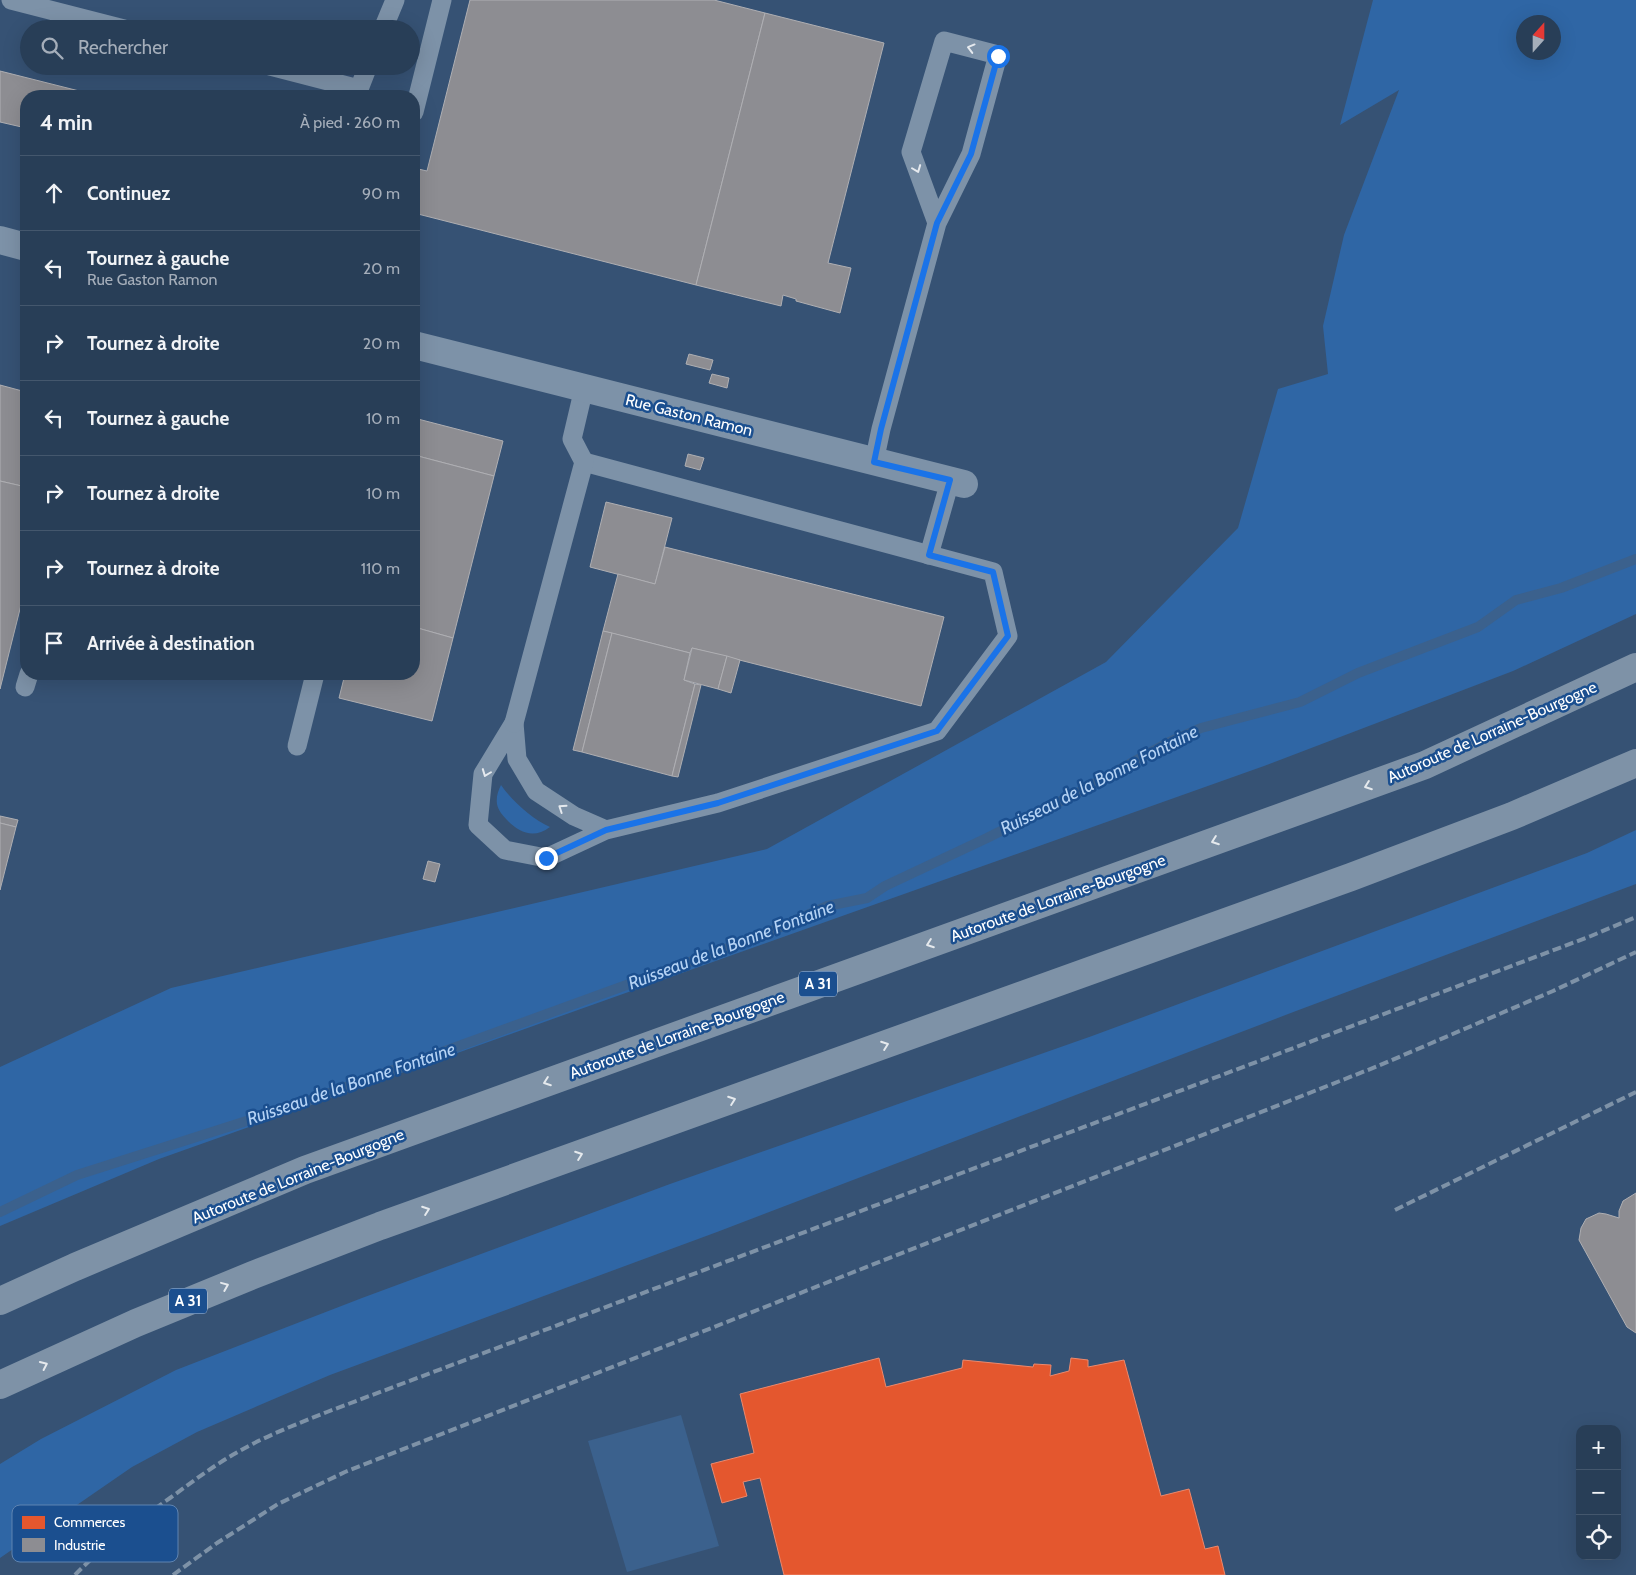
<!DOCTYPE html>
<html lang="fr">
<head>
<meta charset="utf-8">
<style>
  :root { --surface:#283e57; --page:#30455d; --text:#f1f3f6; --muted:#a5aeba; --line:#44576d }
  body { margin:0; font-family:Cabin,sans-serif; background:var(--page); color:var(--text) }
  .controls { position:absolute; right:15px; bottom:15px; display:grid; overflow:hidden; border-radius:10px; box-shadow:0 5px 20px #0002 }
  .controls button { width:45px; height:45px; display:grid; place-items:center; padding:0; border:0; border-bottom:1px solid var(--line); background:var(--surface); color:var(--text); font:25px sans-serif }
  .compass { position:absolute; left:1516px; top:15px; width:45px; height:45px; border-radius:50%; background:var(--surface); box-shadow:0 5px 20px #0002; rotate:21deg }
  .stop { position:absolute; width:15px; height:15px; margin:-11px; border:4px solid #1a73e8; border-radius:50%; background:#fff }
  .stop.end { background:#1a73e8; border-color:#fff; box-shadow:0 1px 5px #0008 }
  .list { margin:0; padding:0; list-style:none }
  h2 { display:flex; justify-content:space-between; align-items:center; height:65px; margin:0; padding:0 20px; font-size:21px }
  h2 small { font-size:16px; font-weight:400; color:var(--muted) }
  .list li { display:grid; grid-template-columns:32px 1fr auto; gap:15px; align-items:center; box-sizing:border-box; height:75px; padding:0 20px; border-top:1px solid var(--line) }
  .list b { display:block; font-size:19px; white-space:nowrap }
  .list p { margin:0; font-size:16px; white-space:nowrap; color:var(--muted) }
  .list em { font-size:16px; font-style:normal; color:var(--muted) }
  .icon { flex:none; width:28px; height:28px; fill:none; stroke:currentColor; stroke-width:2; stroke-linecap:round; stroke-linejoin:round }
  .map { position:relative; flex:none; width:1636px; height:1575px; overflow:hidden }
  .search { position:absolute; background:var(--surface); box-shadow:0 5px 20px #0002; left:20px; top:20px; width:400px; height:55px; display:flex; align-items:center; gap:12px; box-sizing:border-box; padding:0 18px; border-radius:28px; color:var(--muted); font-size:19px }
  .panel { position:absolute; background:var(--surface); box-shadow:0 5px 20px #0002; left:20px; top:90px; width:400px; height:590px; border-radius:20px }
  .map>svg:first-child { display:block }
  .green { fill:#2f66a5; fill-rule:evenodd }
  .water { fill:#3b618d }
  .shops { fill:#e4572e; stroke:#ec896d }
  .industry { fill:#8d8d92; stroke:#afafb3 }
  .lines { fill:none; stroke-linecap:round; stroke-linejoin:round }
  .stream { stroke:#3b618d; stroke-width:10 }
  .lane { stroke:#7d92a8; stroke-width:19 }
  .street { stroke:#7d92a8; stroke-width:28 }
  .highway { stroke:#7e92a7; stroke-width:28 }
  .rail { stroke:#7e92a7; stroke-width:4; stroke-dasharray:9 4; stroke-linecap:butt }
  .oneway { stroke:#e5e9ee }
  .oneway2 { stroke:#e5e9ed }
  .route { stroke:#1a73e8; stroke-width:6 }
  .labels { text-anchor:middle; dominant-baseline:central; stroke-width:5; stroke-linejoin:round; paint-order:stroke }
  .shield { fill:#1b4f8f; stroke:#bbcadd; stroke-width:1 }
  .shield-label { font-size:15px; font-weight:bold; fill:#fff }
  .street-label { font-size:16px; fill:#fff; stroke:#1b4f8f }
  .water-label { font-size:18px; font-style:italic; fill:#b5d3f5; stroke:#1b4f8f }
  .key { fill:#1b4f8f; stroke:#5f84b1; stroke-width:1 }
  .key-label { font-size:14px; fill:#fff }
</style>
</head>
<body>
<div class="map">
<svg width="1636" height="1575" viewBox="0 0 1636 1575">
  <rect width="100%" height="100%" fill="#365274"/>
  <g class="green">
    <path d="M1373,0H1636V614L1513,671L1264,766L159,1159L0,1226V1067L171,988L767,849L1106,662L1238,528L1278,389L1328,374L1323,326L1344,235L1399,90L1340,125ZM1554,22V52H1524V22Z"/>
    <path d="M501,785C512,801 532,819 550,827C534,839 520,833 508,821C503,816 498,810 497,804C496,797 498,791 501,785Z"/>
    <path d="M1636,830V884L1296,1011L717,1232L330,1375L197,1432L132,1467L0,1558V1464L41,1439L176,1370L362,1298L670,1184L1092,1036L1587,853Z"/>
  </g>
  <path class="water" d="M681,1415L719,1546L627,1572L588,1441Z"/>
  <path class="shops" d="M879,1358L886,1387L962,1368L963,1360L1033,1367L1034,1364L1051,1365L1050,1376L1069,1371L1071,1358L1088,1360V1367L1124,1360L1161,1496L1189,1489L1205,1549L1218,1546L1225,1575H784L760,1478L743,1482L747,1496L722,1503L711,1464L754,1453L740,1394Z"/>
  <g class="industry">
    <path d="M470,0H714L765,13L696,285L414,213V168L427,171Z"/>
    <path d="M765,13L884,43L828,263L851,268L840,313L796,301V299L783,295L781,306L696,285Z"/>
    <path d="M0,71L99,96H26V128L0,122Z"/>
    <path d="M689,354L713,360L710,370L686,364Z"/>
    <path d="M712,374L729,378L727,388L709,383Z"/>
    <path d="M0,385L26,392V487L0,481Z"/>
    <path d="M414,418L503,441L494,476L414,455Z"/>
    <path d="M688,454L704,458L700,470L685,466Z"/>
    <path d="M414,455L494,476L453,638L414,627Z"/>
    <path d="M0,481L26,487V585L0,689Z"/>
    <path d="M606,502L672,518L655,584L590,567Z"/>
    <path d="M665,547L944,617L921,706L692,648L690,653L603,631L618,574L655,584Z"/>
    <path d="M414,627L453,638L432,721L339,698L345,674H414Z"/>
    <path d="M603,631L612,633L582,752L573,750Z"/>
    <path d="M612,633L690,653L684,680L695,684L672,776L582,752Z"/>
    <path d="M692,648L727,656L718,689L684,680Z"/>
    <path d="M727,656L740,660L731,693L718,689Z"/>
    <path d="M695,684L701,685L678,777L672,776Z"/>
    <path d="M0,816L18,820L16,827L0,823Z"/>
    <path d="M0,823L16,827L0,890Z"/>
    <path d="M428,861L440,864L435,882L423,879Z"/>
    <path d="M1636,1193V1333L1627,1327L1579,1240L1581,1228L1586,1219L1599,1213L1606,1214L1619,1218V1211L1623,1201Z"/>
  </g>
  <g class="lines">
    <path class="stream" d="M0,1212L77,1175L294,1106L761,936L827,906L867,898L885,886L987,838L1079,792L1169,742L1201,728L1300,702L1358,673L1478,627L1516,600L1561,588L1636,559"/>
    <g class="lane">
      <path d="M11,0L124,29"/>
      <path d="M383,29L395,0"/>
      <path d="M270,66L359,89L368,66"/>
      <path d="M414,112L442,0"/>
      <path d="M584,462L993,572L1008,636L937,731L718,803L606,830L546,858L505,850L478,825L483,774L514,723L517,759L536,791L574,816L606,830"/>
      <path d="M874,462L881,429L937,223L971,154L998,55L944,41L911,152L937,223"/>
      <path d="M929,555L950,481"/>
      <path d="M25,687L29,674"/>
      <path d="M514,723L584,462L572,439L584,388"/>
      <path d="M297,746L315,674"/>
    </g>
    <g class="street">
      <path d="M0,240L26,247"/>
      <path d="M414,345L964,484"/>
    </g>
    <g class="highway">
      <path d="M0,1301L75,1267L305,1170L1425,765L1636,667"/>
      <path d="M0,1385L136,1323L253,1275L380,1226L1351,877L1512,816L1636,763"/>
    </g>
    <g class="rail">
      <path d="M1395,1210L1636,1092"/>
      <path d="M75,1575C104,1545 136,1522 170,1498C192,1482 213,1466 236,1453C265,1436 297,1424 327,1412L1591,936L1636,917"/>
      <path d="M173,1575L217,1543L278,1504L345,1472L1378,1066L1553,991L1636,952"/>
    </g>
  </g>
  <defs><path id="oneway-chevron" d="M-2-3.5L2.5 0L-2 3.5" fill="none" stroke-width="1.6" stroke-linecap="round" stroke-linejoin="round" transform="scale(1.25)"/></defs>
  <g class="oneway">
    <use href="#oneway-chevron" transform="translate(971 48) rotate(-165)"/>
    <use href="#oneway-chevron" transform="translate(917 169) rotate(69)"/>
    <use href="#oneway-chevron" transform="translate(486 773) rotate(111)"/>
    <use href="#oneway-chevron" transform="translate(562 808) rotate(-146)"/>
  </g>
  <g class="oneway2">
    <use href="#oneway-chevron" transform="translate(1368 786) rotate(160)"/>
    <use href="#oneway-chevron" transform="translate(1215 841) rotate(160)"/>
    <use href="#oneway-chevron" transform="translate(930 944) rotate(160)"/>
    <use href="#oneway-chevron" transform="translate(885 1045) rotate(-20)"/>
    <use href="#oneway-chevron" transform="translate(547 1082) rotate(160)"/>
    <use href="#oneway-chevron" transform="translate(732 1100) rotate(-20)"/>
    <use href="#oneway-chevron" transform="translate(579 1155) rotate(-20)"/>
    <use href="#oneway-chevron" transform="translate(426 1210) rotate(-20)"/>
    <use href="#oneway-chevron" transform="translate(225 1286) rotate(-22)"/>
    <use href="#oneway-chevron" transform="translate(44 1365) rotate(-25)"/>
  </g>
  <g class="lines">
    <path class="route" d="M546,858L606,830L718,803L937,731L1008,636L993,572L929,555L950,480L874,462L881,429L937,223L971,154L998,56"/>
  </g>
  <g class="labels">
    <g class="shield">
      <rect x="799" y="971.5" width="38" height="25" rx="4"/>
      <rect x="169" y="1288.5" width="38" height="25" rx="4"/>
    </g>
    <g class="shield-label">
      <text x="818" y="984">A 31</text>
      <text x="188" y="1301">A 31</text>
    </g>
    <g class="street-label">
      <text transform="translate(689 415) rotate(14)">Rue Gaston Ramon</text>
      <text transform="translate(1492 732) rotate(-24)">Autoroute de Lorraine-Bourgogne</text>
      <text transform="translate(1058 898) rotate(-20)">Autoroute de Lorraine-Bourgogne</text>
      <text transform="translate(677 1035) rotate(-20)">Autoroute de Lorraine-Bourgogne</text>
      <text transform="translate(298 1176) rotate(-22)">Autoroute de Lorraine-Bourgogne</text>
    </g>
    <g class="water-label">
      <text transform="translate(1099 780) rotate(-27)">Ruisseau de la Bonne Fontaine</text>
      <text transform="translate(731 945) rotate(-21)">Ruisseau de la Bonne Fontaine</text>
      <text transform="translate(351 1084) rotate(-19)">Ruisseau de la Bonne Fontaine</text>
    </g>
  </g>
  <rect x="12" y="1505" width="166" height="57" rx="8" class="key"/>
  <rect x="22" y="1516" width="23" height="13" fill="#e4572e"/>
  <rect x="22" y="1538" width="23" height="14" fill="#8d8d92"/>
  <g class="key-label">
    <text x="54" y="1527">Commerces</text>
    <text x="54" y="1550">Industrie</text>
  </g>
</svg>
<div class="controls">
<button>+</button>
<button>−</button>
<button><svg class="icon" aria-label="locate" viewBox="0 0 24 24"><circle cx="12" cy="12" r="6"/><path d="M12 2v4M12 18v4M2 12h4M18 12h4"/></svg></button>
</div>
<svg class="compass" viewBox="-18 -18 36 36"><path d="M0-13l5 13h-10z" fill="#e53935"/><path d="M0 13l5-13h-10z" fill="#a5aeba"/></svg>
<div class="stop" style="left:998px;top:56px"></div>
<div class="stop end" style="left:546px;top:858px"></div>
<div class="search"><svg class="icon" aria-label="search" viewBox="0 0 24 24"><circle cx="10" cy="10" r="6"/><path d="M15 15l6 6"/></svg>Rechercher</div>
<section class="panel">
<h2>4 min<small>À pied · 260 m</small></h2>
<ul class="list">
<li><svg class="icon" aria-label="ahead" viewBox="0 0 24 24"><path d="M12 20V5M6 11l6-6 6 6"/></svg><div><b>Continuez</b></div><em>90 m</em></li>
<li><svg class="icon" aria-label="left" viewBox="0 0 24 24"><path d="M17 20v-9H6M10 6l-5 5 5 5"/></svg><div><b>Tournez à gauche</b><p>Rue Gaston Ramon</p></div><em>20 m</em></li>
<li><svg class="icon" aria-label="right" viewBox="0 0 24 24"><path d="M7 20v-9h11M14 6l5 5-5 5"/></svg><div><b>Tournez à droite</b></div><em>20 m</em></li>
<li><svg class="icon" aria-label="left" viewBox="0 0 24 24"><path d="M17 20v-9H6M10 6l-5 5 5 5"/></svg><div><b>Tournez à gauche</b></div><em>10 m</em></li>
<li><svg class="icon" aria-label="right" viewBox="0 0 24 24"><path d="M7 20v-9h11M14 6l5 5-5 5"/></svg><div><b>Tournez à droite</b></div><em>10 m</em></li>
<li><svg class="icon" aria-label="right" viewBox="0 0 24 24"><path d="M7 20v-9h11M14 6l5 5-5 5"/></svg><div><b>Tournez à droite</b></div><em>110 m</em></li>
<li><svg class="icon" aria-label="arrive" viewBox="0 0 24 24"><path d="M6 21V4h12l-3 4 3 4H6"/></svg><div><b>Arrivée à destination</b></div></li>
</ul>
</section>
</div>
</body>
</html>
